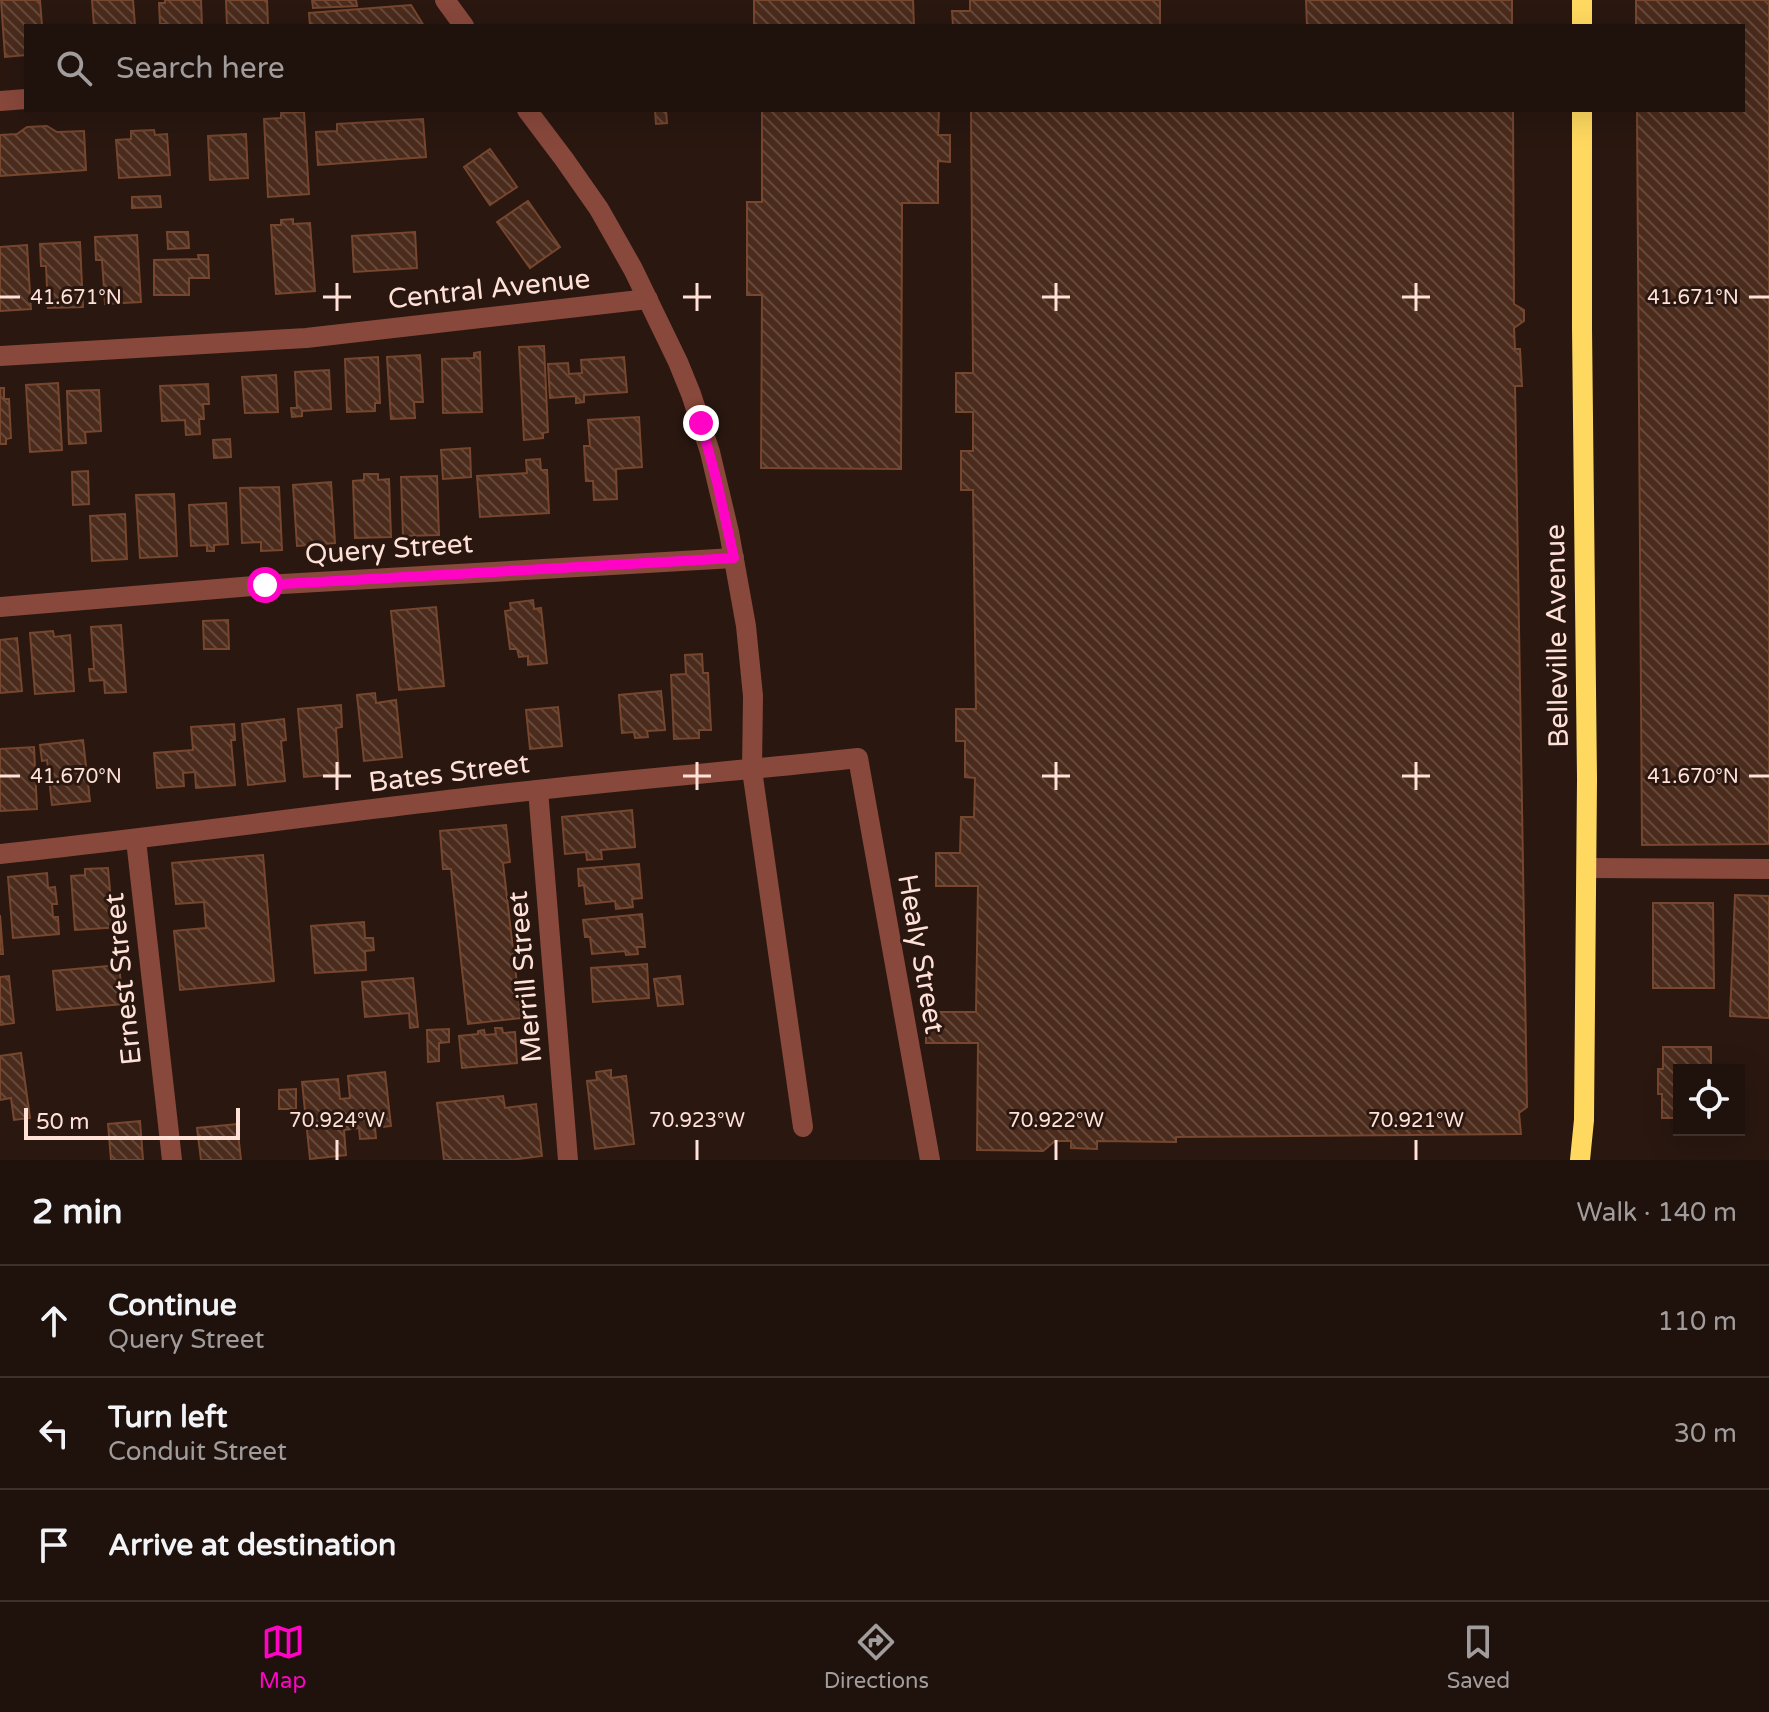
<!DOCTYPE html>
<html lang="en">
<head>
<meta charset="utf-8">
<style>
  :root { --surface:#1f110c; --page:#271a15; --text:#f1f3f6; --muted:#a19d9d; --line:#3c312d; --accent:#ff04c4 }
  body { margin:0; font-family:"Varela Round",sans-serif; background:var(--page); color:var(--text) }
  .controls { position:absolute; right:24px; bottom:24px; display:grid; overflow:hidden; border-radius:0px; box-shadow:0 8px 32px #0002 }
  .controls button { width:72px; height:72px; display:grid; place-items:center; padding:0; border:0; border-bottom:2px solid var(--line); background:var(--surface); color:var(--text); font:40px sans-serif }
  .scale { position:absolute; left:24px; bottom:20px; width:216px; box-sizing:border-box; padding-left:8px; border:4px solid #ffe1d8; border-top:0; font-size:22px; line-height:28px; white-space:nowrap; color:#ffe1d8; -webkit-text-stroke:6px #291710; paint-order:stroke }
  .stop { position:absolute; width:24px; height:24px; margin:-18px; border:6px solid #ff04c4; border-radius:50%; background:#fff }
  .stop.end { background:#ff04c4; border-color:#fff; box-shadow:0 2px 8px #0008 }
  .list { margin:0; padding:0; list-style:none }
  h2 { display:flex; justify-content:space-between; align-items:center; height:104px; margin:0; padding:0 32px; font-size:34px }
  h2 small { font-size:26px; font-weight:400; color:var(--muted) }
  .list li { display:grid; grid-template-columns:52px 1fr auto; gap:24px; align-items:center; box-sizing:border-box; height:112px; padding:0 32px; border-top:2px solid var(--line) }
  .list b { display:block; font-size:30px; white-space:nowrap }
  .list p { margin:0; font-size:26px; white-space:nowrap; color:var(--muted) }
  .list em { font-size:26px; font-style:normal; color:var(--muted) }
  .icon { flex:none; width:44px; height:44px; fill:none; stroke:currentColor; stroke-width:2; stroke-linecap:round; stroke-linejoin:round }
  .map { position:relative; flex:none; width:1769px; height:1160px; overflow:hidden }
  .search { position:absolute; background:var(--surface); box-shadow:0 8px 32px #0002; left:24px; right:24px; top:24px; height:88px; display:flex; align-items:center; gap:20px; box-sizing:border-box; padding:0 28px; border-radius:0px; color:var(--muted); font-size:30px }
  .sheet { height:440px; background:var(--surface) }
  nav { display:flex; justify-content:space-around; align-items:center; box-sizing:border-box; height:112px; border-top:2px solid var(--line); background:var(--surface); font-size:22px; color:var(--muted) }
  nav a { display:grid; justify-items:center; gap:4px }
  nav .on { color:var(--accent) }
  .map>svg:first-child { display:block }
  .building { fill:url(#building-back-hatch); stroke:#76462e; stroke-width:2 }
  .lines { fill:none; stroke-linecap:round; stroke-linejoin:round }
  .minor { stroke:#88483b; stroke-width:20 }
  .major { stroke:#ffd95f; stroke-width:20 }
  .route { stroke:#ff04c4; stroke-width:10 }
  .ticks { fill:none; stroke:#ffe1d8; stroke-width:3 }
  .labels { text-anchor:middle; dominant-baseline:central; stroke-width:6; stroke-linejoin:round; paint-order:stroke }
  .street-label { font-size:28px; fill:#ffe1d8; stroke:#291710 }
  .ticks-label { font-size:20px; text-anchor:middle; fill:#ffe1d8; stroke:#291710; stroke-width:6; stroke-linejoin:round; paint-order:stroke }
</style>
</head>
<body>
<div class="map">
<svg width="1769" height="1160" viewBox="0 0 1769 1160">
  <defs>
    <pattern id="building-back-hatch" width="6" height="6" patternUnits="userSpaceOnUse" patternTransform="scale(2)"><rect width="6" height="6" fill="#4a2b1c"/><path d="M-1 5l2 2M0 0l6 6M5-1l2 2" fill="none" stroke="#65493c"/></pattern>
  </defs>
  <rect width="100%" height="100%" fill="#291710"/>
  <g class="building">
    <path d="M1,0H40L42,26H26V55L5,57Z"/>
    <path d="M92,0H133L135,26H94Z"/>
    <path d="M165,0H201L202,26H166V24H160L159,3H165Z"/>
    <path d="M226,0H267L268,26H227Z"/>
    <path d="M312,0H356L357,6L313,8Z"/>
    <path d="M754,0H913L914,26H754Z"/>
    <path d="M970,0H1160V26H953L952,11H970Z"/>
    <path d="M1306,0H1512V26H1307Z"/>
    <path d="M1636,0H1769V844L1642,845L1637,110H1743V26H1636Z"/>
    <path d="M411,5L424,26H310L309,13Z"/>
    <path d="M655,110H666L667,123L656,124Z"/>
    <path d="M762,110H939L938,135H950V162L938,161V203H902L901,469L761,468L762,295H747V202H762Z"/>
    <path d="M971,110H1513L1514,304L1524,310V321L1514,328L1515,349H1520L1522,386H1515L1527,1107L1519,1113L1521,1134L1176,1137V1142L1097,1141V1149L1071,1148V1141H1055L1043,1151L977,1150L978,1043H926V1012H976L978,886H936V853H960L961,817H974L975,778L965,777V741H956V709H976L973,490H961V451H973V412H956V373H973Z"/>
    <path d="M304,112L309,194L268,197L264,119L281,118V113Z"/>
    <path d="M423,119L426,157L318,165L316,132L337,131V124Z"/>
    <path d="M47,126L57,132L84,131L86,170L0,176V135L17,134L27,127Z"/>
    <path d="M154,130L155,135L167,134L170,175L119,178L116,140L131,139V131Z"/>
    <path d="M246,134L248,178L210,180L208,136Z"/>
    <path d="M490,149L517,187L490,205L464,167Z"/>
    <path d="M160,196L161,207L132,208V197Z"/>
    <path d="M528,201L560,247L530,268L497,222Z"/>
    <path d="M293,219V224L310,223L315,291L276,294L271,225H281V220Z"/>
    <path d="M167,232H188L189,248L168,249Z"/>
    <path d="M415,232L417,268L354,272L352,236Z"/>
    <path d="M137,235L141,302L105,304L102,260H96L95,237Z"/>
    <path d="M80,242L83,307L48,308L46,266H41L40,244Z"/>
    <path d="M27,245L31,309L0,311V247Z"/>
    <path d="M198,255H208L209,278H189V295H154V260L199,259Z"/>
    <path d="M544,346L548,432L543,433V438L524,440L519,347Z"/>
    <path d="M480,352L482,412L443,413L442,359L474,358V353Z"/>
    <path d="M420,355L423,402H414L415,418L391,419L387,357Z"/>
    <path d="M378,357L380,403H375V411L347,412L345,359Z"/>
    <path d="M624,357L627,392L584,395V402L576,403V396L550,398L548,364L568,363L569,374L582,373L581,360Z"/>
    <path d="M329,370L331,409L302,411V416L292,417L291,408H297L295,372Z"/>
    <path d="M276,375L278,412L245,413L242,377Z"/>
    <path d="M58,383L62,450L30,452L26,385Z"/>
    <path d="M208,384L209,404H203L204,419H199L200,434L186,435L185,420L162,421L160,386Z"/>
    <path d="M0,388H4V399H9L11,438L6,439V444H0Z"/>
    <path d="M99,390L101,431L85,432L86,443L69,444L67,391Z"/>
    <path d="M639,417L642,467L616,469L617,499L594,500L593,481H586L584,446H590L588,420Z"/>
    <path d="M230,439L231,457L214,458L213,440Z"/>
    <path d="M470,448L471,477L443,479L441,450Z"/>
    <path d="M540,459L541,470H547L549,513L480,517L477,476L527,473L526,460Z"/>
    <path d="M88,471L89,504L73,505L72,472Z"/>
    <path d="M364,474H378V480L389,479L391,537L355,538L353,481L364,480Z"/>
    <path d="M437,476L439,535L403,536L401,477Z"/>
    <path d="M331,482L335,543L297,546L293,485Z"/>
    <path d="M279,487L282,550L261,551V542L242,543L240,488Z"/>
    <path d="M174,494L177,556L140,558L136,495Z"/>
    <path d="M226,503L228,544L214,545V551H207V545L191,546L189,505Z"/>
    <path d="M125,514L127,559L92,561L90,516Z"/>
    <path d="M533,600L534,609L541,608L547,663L528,665V656L519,657L517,649H510L505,611L511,610L510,603Z"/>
    <path d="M436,607L444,686L399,690L391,611Z"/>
    <path d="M228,620L229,649H204L203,621Z"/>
    <path d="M121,625L126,692L105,693L104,680L90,681L89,669H94L91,627Z"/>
    <path d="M53,631L54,637L70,635L74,691L35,694L30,633Z"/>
    <path d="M17,638L22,691L0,693V640Z"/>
    <path d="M702,654L703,673H708L711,730H699V738L674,739L671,675L686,674L685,655Z"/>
    <path d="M661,691L665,730L647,731L648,737L635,738L634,732L622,733L619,695Z"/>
    <path d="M375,693L376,703L396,700L402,757L364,761L357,695Z"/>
    <path d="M341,705L342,727L336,728L339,774L304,777L298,709Z"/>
    <path d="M558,707L562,746L530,749L526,710Z"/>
    <path d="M284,719L286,740L281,741L285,781L248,785L242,724Z"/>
    <path d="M234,724L235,740H231L235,785L196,788L195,772L183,773L184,786L157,788L154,753L193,750L191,727Z"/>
    <path d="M83,740L90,801L52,805L47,760L42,761L40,745Z"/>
    <path d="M34,747L37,809L0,811V749Z"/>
    <path d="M632,810L635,847L601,850L602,859L587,860L586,852L565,854L562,817Z"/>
    <path d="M506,825L510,862L503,863L521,1018L468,1024L451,869H443L440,831Z"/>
    <path d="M263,855L274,981L180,990L174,931L206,928L204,902L176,904L172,863Z"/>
    <path d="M639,864L642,898L632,899L633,907L616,909L615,901L586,904L584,885L579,886L578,869Z"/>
    <path d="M108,868L112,912H120L121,927L75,930L71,876L85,875V869Z"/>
    <path d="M47,873L48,888L55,887L57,904H52L53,917H58L59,934L13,938L8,877Z"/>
    <path d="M1735,895L1769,896V1018L1730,1016Z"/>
    <path d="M1653,903H1713L1714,988H1653Z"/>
    <path d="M642,914L645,947H637L638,954L626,955L625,951L592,954L590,937H585L583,920Z"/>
    <path d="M0,915L3,954H0Z"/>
    <path d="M364,922L365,938H373L374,950L365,951L366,970L315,973L311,926Z"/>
    <path d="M647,964L649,998L593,1002L591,968Z"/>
    <path d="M119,965L123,1004L57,1010L53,971Z"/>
    <path d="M9,976L14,1023L0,1025V977Z"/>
    <path d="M680,976L683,1004L658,1006L654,979Z"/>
    <path d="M413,978L418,1027L410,1028L409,1013L365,1017L362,982Z"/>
    <path d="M495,1028H502L503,1033L515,1032L517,1063L462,1068L459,1036L478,1034V1031L484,1030L485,1035L496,1034Z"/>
    <path d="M449,1029V1042L439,1043V1061L428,1062L427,1030Z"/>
    <path d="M1663,1047H1711V1070H1679V1118H1662V1094H1658V1069H1663Z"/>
    <path d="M21,1053L30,1118L14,1120L11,1098L0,1100V1056Z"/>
    <path d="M611,1070V1078L626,1076L634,1144L595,1149L587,1081L597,1080L596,1072Z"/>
    <path d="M385,1072L391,1126L375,1128L376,1138L360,1139L359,1128L344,1130L346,1155L310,1159L302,1082L338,1079L340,1099L350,1098L348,1076Z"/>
    <path d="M296,1089V1109H279V1090Z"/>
    <path d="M503,1096L505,1108L536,1104L542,1156L510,1160H444L437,1103Z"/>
    <path d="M140,1121L143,1160H111L108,1124Z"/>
    <path d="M237,1124L241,1160H201L197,1128Z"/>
  </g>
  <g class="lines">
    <g class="minor">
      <path d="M445,0L464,26"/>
      <path d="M0,101L26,99"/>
      <path d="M527,110L564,159L599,209L633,269L678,362L691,394L710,452L729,532L746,626L753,696L752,770L803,1127"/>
      <path d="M0,356L306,338L648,299"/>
      <path d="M0,607L265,585L734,558"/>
      <path d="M538,790L568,1160"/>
      <path d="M136,840L172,1160"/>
      <path d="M0,854C179,835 358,809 537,790C644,778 751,770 858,758L930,1160"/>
      <path d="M1587,868L1769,869"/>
    </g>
    <g class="major">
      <path d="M1582,0V26"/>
      <path d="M1580,1160L1584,1120L1587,779L1582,328V110"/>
    </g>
  </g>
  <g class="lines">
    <path class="route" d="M265,585L734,558L717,482L701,423"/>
  </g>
  <path class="ticks" d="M337,283V311M697,283V311M1056,283V311M1416,283V311M0,297H20M323,297H351M683,297H711M1042,297H1070M1402,297H1430M1749,297H1769M337,762V790M697,762V790M1056,762V790M1416,762V790M0,776H20M323,776H351M683,776H711M1042,776H1070M1402,776H1430M1749,776H1769M337,1140V1160M697,1140V1160M1056,1140V1160M1416,1140V1160"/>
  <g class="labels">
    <g class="street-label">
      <text transform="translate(489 289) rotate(-6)">Central Avenue</text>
      <text transform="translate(389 549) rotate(-4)">Query Street</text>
      <text transform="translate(1557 636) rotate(-91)">Belleville Avenue</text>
      <text transform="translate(449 773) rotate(-7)">Bates Street</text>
      <text transform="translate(921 954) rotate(80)">Healy Street</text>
      <text transform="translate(525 977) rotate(-95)">Merrill Street</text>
      <text transform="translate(123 979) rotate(-96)">Ernest Street</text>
    </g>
  </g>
  <g class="ticks-label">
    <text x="76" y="304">41.671°N</text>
    <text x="1693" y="304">41.671°N</text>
    <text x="76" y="783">41.670°N</text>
    <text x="1693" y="783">41.670°N</text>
    <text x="337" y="1127">70.924°W</text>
    <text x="697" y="1127">70.923°W</text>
    <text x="1056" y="1127">70.922°W</text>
    <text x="1416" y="1127">70.921°W</text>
  </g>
</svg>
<div class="controls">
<button><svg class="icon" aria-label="locate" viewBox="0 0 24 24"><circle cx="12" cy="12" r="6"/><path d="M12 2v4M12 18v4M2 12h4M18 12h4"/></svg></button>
</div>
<div class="scale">50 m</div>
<div class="stop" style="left:265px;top:585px"></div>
<div class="stop end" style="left:701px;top:423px"></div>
<div class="search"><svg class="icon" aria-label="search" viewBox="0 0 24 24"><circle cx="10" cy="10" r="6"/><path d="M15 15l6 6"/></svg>Search here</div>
</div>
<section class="sheet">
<h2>2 min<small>Walk · 140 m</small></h2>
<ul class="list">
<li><svg class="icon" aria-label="ahead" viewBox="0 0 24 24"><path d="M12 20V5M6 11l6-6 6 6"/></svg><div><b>Continue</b><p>Query Street</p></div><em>110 m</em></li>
<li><svg class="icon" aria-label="left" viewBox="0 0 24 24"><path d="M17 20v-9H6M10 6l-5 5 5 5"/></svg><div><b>Turn left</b><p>Conduit Street</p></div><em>30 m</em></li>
<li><svg class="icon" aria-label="arrive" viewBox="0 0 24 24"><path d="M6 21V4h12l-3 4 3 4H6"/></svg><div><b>Arrive at destination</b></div></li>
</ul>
</section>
<nav>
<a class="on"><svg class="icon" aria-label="map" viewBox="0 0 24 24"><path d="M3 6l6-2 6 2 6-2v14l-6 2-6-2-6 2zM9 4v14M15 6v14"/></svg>Map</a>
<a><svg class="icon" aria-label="directions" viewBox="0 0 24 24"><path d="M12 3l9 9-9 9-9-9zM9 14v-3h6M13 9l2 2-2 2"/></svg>Directions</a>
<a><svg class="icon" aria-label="saved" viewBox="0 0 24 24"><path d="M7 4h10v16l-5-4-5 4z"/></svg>Saved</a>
</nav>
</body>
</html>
